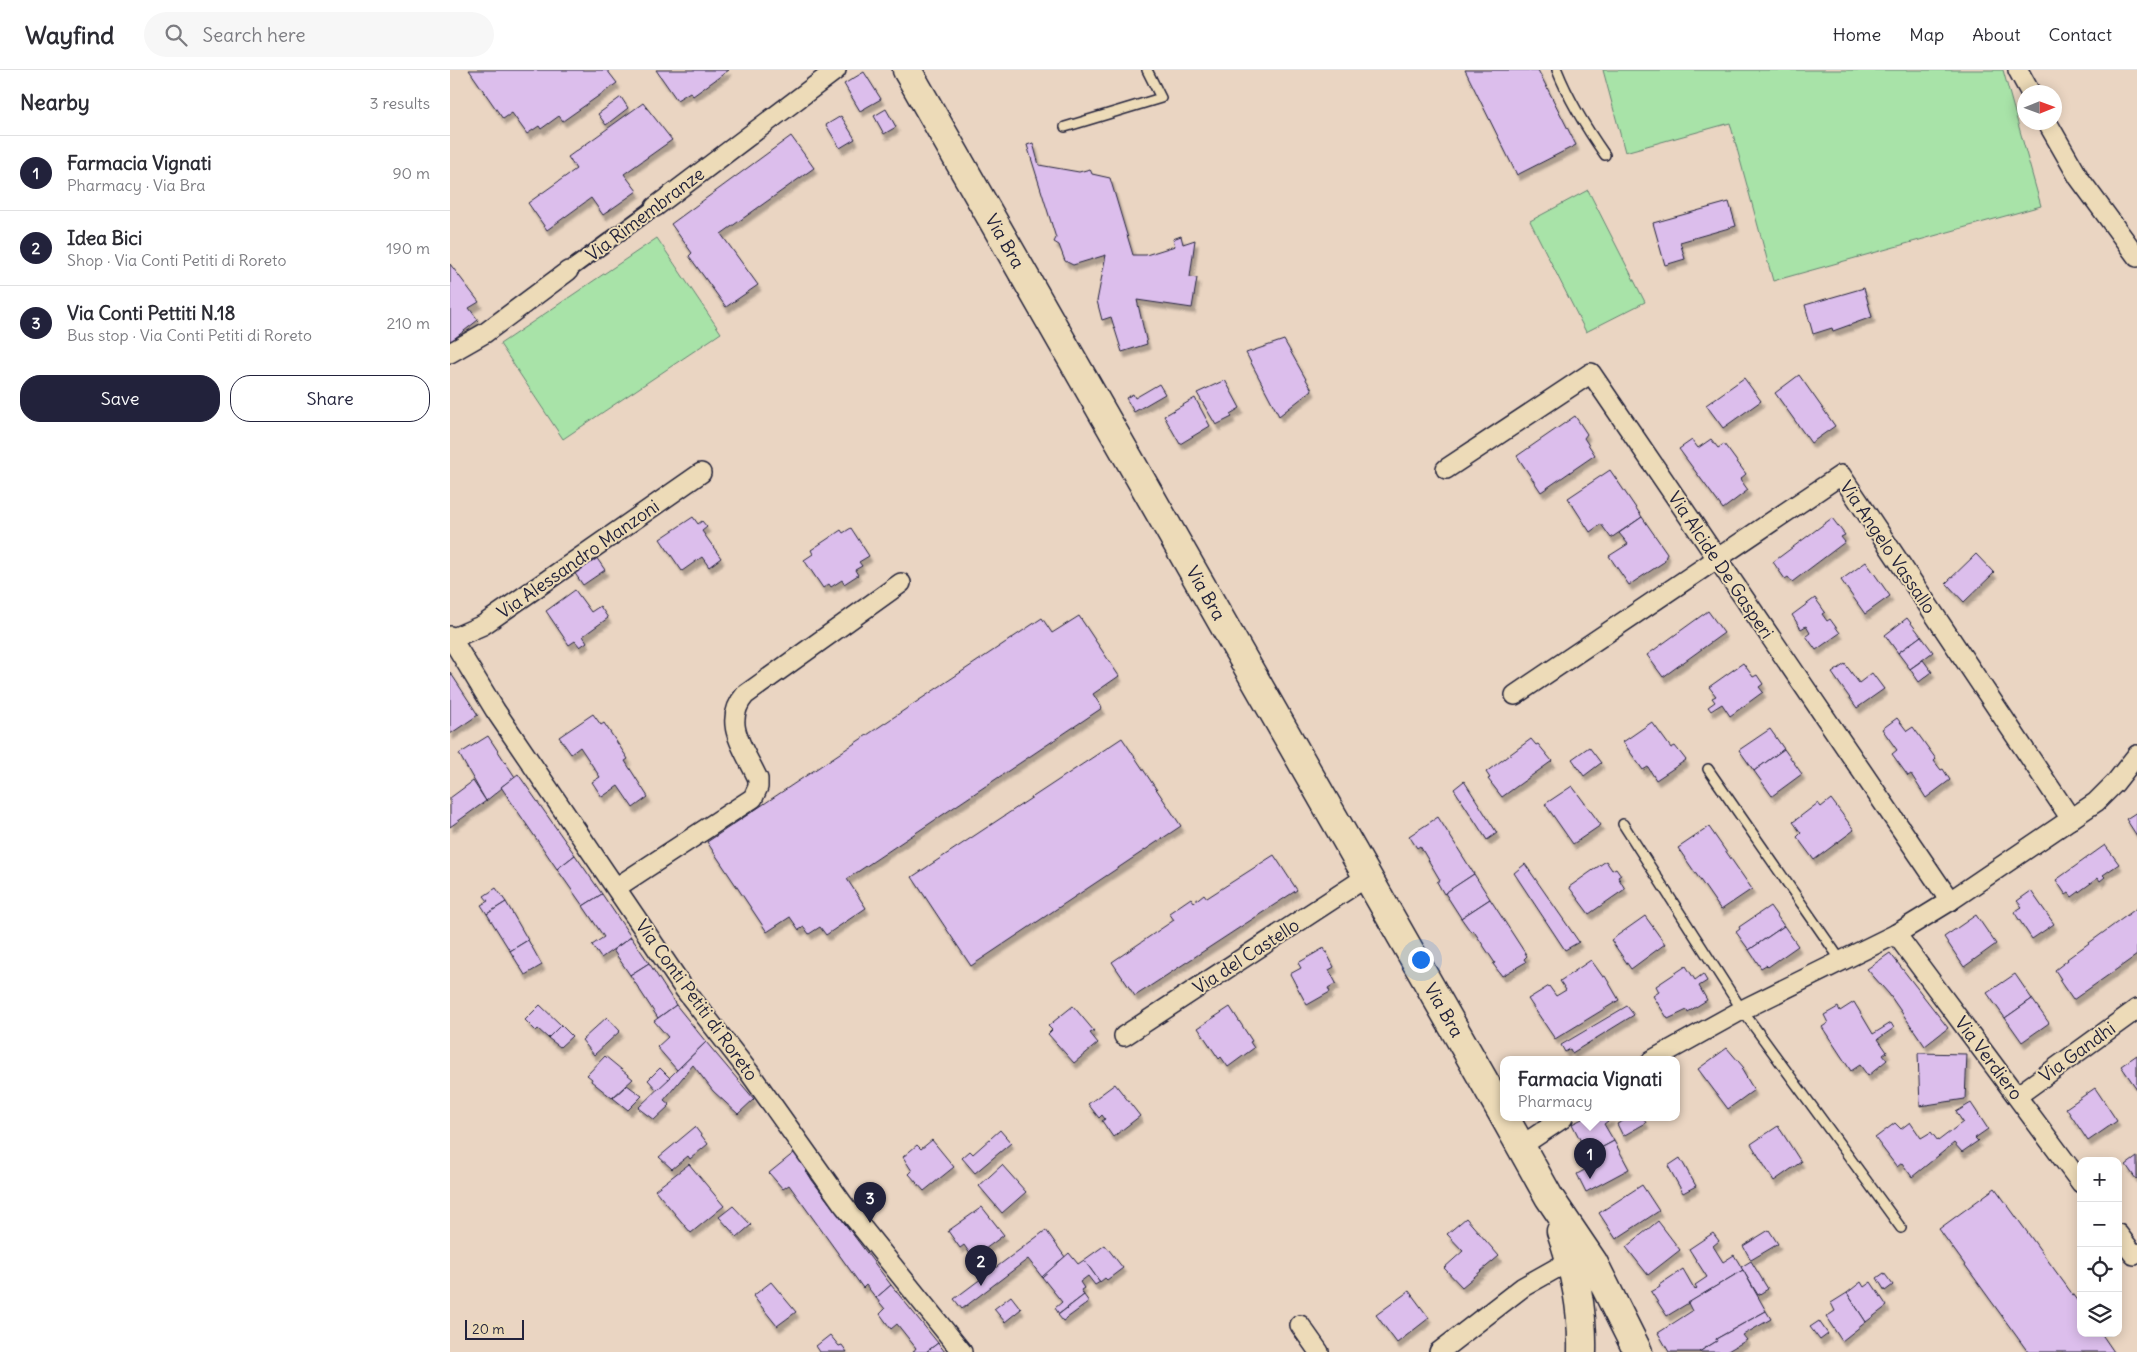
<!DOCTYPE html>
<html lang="en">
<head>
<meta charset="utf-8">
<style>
  :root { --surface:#fff; --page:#f7f7f7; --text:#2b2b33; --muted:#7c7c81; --line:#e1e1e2; --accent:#22223b }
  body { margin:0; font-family:Delius,sans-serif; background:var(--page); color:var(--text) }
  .controls { position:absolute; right:15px; bottom:15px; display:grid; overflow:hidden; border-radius:10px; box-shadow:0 2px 12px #0003 }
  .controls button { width:45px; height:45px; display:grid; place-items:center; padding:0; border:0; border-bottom:1px solid var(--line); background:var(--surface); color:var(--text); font:25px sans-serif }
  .compass { position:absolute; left:1567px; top:15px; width:45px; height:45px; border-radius:50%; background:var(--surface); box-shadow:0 2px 12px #0003; rotate:89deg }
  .scale { position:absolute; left:15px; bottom:12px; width:59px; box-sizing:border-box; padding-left:5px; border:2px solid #22223b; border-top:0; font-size:14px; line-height:18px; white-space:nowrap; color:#22223b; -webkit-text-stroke:4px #eddbb8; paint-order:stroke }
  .you { position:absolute; left:970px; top:889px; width:18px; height:18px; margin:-12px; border:4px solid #fff; border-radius:50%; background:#1a73e8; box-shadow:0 0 0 8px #1a73e833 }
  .badge { display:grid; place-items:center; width:32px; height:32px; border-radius:50%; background:var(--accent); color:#fff; font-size:16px; font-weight:700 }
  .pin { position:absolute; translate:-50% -41px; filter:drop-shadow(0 1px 2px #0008) }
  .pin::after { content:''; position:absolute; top:26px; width:18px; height:15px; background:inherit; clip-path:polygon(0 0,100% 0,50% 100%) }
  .popup { position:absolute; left:1050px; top:986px; width:180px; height:65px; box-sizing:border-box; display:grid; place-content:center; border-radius:10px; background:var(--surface); filter:drop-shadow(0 1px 4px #0005); font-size:16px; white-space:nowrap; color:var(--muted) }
  .popup b { font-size:19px; color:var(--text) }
  .popup::after { content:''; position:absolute; left:50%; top:100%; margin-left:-10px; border:10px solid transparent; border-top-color:var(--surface) }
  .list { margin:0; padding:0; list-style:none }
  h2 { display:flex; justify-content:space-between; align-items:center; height:65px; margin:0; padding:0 20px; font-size:21px }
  h2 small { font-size:16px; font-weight:400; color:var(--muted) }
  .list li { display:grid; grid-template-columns:32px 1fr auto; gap:15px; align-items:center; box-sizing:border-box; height:75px; padding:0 20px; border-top:1px solid var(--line) }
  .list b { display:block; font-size:19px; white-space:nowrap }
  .list p { margin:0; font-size:16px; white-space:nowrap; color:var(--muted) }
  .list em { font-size:16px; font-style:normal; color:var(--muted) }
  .actions { display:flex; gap:10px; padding:15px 20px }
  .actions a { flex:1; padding:11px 0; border:1px solid var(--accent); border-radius:20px; text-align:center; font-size:18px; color:var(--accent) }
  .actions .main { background:var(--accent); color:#fff }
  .icon { flex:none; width:28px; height:28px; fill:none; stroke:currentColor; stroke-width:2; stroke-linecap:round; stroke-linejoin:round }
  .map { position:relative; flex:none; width:1687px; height:1282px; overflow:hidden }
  header { display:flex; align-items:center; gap:30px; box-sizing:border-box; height:70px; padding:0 25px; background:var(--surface); border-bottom:1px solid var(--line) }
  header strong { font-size:24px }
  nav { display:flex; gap:28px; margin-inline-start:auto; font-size:18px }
  .search { width:350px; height:45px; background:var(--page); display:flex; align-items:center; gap:12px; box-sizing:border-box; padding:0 18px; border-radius:28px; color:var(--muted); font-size:19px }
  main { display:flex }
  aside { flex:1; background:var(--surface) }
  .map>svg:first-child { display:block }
  .green { fill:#a8e3a8; stroke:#658272 }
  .building { fill:#dcbeec; stroke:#22223b; filter:url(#shadow) }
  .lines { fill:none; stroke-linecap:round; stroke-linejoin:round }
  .service-casing { stroke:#22223b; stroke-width:12 }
  .pedestrian-casing { stroke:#22223b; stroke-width:18 }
  .minor-casing { stroke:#22223b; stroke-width:22 }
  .primary-casing { stroke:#22223b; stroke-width:31 }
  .service { stroke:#eddbb8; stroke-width:9 }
  .pedestrian { stroke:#eddbb8; stroke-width:14 }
  .minor { stroke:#eddbb8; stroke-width:19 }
  .primary { stroke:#eddbb8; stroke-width:28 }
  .labels { text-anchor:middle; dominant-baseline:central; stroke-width:4; stroke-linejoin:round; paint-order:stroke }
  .street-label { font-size:18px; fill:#22223b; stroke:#eddbb8 }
</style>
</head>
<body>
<header>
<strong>Wayfind</strong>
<div class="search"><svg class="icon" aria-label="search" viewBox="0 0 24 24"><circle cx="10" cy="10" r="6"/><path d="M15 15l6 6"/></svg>Search here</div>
<nav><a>Home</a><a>Map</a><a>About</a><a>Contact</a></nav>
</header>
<main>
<aside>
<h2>Nearby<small>3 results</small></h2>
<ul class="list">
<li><span class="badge">1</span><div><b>Farmacia Vignati</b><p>Pharmacy · Via Bra</p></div><em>90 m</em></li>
<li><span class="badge">2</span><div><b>Idea Bici</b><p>Shop · Via Conti Petiti di Roreto</p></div><em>190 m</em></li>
<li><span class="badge">3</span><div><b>Via Conti Pettiti N.18</b><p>Bus stop · Via Conti Petiti di Roreto</p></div><em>210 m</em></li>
</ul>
<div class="actions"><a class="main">Save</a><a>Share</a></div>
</aside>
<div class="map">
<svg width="1687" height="1282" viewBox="0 0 1687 1282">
  <defs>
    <filter id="shadow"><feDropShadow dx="3" dy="5.5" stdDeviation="1" flood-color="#0004"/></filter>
  </defs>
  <rect width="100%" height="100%" fill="#ead5c2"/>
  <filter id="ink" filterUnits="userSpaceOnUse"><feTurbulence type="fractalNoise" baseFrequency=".02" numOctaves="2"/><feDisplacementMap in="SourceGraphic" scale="10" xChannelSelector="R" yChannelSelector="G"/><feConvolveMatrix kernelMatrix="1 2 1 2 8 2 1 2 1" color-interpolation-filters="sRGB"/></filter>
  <g filter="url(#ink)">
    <g class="green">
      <path d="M1153,0H1553L1591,136L1323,211L1280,53L1175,82Z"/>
      <path d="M1138,120L1195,232L1136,262L1080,151Z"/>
      <path d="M207,168L271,263L113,369L50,274Z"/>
    </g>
    <g class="building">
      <path d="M19,0H157L167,13L113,51L109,46L91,59L89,56L77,64L62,43L53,49Z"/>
      <path d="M206,0H279L243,26L240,22L227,30Z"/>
      <path d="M1015,0H1088L1126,75L1067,105Z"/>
      <path d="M414,2L431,29L410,41L394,14Z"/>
      <path d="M171,27L178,38L156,55L148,44Z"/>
      <path d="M193,33L222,70L174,104L187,121L153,145L141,128L97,160L78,133L126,99L118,87Z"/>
      <path d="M436,39L446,57L434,64L424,46Z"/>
      <path d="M391,46L405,69L390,78L376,55Z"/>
      <path d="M341,66L364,98L271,164L308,215L276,237L239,186L242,183L221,154Z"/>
      <path d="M583,73L589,95L629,102L640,99L642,104L660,108L683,185H696L725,176L723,169L731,166L733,174L745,170L740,207L747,208L742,238L687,230L697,274L672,282L661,247L652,250L647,231L656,185L623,195L615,191L609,175L604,172L606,168L577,75Z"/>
      <path d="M1279,132L1286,156L1230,172L1235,189L1215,195L1203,153Z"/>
      <path d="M0,194L29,232L19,238L28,250L0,272Z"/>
      <path d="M1414,218L1422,247L1383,261L1382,258L1363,264L1355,235Z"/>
      <path d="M834,270L862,320L829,346L796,283Z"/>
      <path d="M1349,305L1385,356L1361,373L1325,323Z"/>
      <path d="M1294,308L1311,331L1273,358L1256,335Z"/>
      <path d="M775,310L790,338L780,344L782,347L766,355L747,323Z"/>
      <path d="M709,314L715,324L684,342L676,328L683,324L685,328Z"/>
      <path d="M745,328L760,356L730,374L714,346Z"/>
      <path d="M1125,346L1137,364L1134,368L1145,385L1091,422L1067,386Z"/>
      <path d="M1261,369L1268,378L1274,374L1296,404L1290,409L1298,420L1273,439L1229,379L1242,370L1248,378Z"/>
      <path d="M1160,400L1192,447L1161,468L1151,454L1140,462L1118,428Z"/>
      <path d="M243,447L248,454L252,451L257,457L252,461L271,488L259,497L252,487L232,501L210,469Z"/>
      <path d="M1192,447L1217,483L1214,492L1179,515L1159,486L1178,474L1169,463Z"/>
      <path d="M1382,448L1395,465L1391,467L1395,472L1342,512L1338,507L1335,509L1323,492Z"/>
      <path d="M401,458L419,486L409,492L412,496L405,500L408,505L394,514L392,510L381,517L379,514L373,518L354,490L363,484L361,480L391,460L393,463Z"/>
      <path d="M1526,484L1544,503L1514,532L1496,513Z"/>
      <path d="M146,487L155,500L133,515L124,502Z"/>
      <path d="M1416,492L1440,526L1415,544L1391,510Z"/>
      <path d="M125,520L141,542L150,536L158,548L133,566L137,572L130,577L125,571L119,575L96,541Z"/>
      <path d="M1365,528L1375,542L1372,544L1377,551L1380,549L1390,563L1366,580L1356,566L1360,563L1356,556L1351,559L1342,545Z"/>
      <path d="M1258,541L1274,563L1213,607L1197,585Z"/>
      <path d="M629,546L669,606L643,624L652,638L397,809L416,838L376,865L370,857L359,864L354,857L349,860L340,847L317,862L257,772L592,548L602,563Z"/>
      <path d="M1457,548L1471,566L1448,583L1435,565Z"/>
      <path d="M1471,566L1483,582L1460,599L1448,583Z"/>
      <path d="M1473,590L1482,602L1469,612L1460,599Z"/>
      <path d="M1293,593L1303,607L1307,605L1313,614L1309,617L1313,622L1280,646L1272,634L1261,641L1258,637L1265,632L1262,628L1266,626L1259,617Z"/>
      <path d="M1395,594L1409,613L1422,603L1434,619L1407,638L1382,603Z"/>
      <path d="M0,602L28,645L0,664Z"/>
      <path d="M143,644L151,655L154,653L178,689L175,691L198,727L183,738L168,716L152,727L142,712L150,707L130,677L121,684L109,667Z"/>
      <path d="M1447,648L1457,661L1463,657L1486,689L1484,691L1491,700L1493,699L1500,710L1476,728L1461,704L1458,706L1442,684L1447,680L1432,659Z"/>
      <path d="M1202,652L1221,678L1225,676L1236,690L1206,710L1198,697L1193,700L1173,672Z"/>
      <path d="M1320,659L1334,679L1304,701L1289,680Z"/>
      <path d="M38,666L65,707L51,717L52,718L36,731L9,684Z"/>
      <path d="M672,668L731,756L521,896L462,807Z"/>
      <path d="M1081,669L1086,675L1088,674L1102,691L1052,727L1038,709L1040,708L1036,702Z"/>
      <path d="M1139,677L1151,693L1134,706L1122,689Z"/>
      <path d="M1334,679L1352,704L1322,726L1304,701Z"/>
      <path d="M68,704L125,785L107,799L51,717Z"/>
      <path d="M23,711L36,731L0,757V728Z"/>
      <path d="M1014,711L1047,763L1037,770L1004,719Z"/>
      <path d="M1122,716L1151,755L1123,774L1095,734Z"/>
      <path d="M1381,729L1404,760L1364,790L1347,767L1351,763L1343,752L1368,733L1371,737Z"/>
      <path d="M1687,742V766L1676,749Z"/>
      <path d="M988,747L1024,804L994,824L987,812L990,810L970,776L967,778L959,766Z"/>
      <path d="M1259,757L1302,819L1271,840L1228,778Z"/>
      <path d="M1655,775L1669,794L1653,805L1655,807L1650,811L1648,808L1622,827L1619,823L1616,825L1606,810Z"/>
      <path d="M125,785L152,824L133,836L107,799Z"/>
      <path d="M824,785L847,820L685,926L662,892L724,850L719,843L741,828L744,832L754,824L757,828Z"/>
      <path d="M1156,791L1162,800L1166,798L1171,805L1168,807L1175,819L1139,844L1119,817Z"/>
      <path d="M1075,794L1129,872L1115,880L1064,803Z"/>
      <path d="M1024,804L1040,829L1011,848L995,823Z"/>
      <path d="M46,818L56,832L37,844L31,835L38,831L34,826Z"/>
      <path d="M1581,821L1604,854L1582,869L1564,842L1572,837L1567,831Z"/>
      <path d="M152,824L181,867L151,888L142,875L154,867L133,836Z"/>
      <path d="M1040,829L1077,886L1074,889L1076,892L1052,906L1043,894L1045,893L1023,860L1021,862L1011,848Z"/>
      <path d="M56,832L78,870L60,881L37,844Z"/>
      <path d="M1320,836L1334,856L1299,880L1286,862L1290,859L1289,857Z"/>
      <path d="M1687,838V885L1623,930L1609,910L1611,909L1605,900L1618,890L1617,889Z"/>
      <path d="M1526,845L1546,874L1514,897L1494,867Z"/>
      <path d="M1195,846L1215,874L1181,899L1161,870Z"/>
      <path d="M1334,856L1348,876L1318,897L1316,895L1311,898L1299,880Z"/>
      <path d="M181,867L199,893L180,905L163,880Z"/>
      <path d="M78,870L92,895L75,905L60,881Z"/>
      <path d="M874,878L884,897L879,900L886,913L878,918L880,922L857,935L840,904L851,898L848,893Z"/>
      <path d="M1440,883L1498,958L1475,976L1439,924L1417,899Z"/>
      <path d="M1141,890L1153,907L1155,906L1169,930L1105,969L1078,929L1099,916L1106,926L1116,920L1110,911Z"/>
      <path d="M199,893L226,935L208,948L180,905Z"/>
      <path d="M1236,896L1245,910L1253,904L1257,911L1249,916L1257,930L1238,942L1237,940L1218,949L1203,926L1209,922L1206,916Z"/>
      <path d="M1565,904L1582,929L1555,948L1537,923Z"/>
      <path d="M1582,929L1599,953L1572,972L1555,948Z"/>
      <path d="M1404,932L1423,964L1441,953L1444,958L1428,969L1437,982L1433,985L1437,990L1418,1006L1410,995L1401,1001L1372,957L1378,953L1374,945L1388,937L1390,941Z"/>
      <path d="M90,935L111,955L98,968L88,959L86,961L75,950Z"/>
      <path d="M226,935L256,972L227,1000L207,977L218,967L204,951Z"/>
      <path d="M623,936L644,961L640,963L648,973L624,993L598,964L602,960L598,956Z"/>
      <path d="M1177,936L1184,945L1122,983L1120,979L1115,982L1111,975Z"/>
      <path d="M780,937L802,971L800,972L804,978L778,997L771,987L769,989L748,958Z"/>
      <path d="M157,947L170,961L144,985L132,970Z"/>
      <path d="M111,955L122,966L110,977L98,968Z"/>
      <path d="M256,972L304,1029L288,1044L263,1021L243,995L214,1030L220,1035L204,1050L188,1038Z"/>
      <path d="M1277,978L1294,998L1292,1000L1304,1020L1278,1039L1248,999Z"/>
      <path d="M1468,983L1517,984L1515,1029L1470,1036Z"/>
      <path d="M1687,985V1019L1671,996Z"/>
      <path d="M155,986L183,1009L162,1028L141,1011L142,1009L137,1005Z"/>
      <path d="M210,998L220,1008L207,1020L198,1010Z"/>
      <path d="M665,1014L690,1046L663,1067L652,1051L655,1049L652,1045L649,1048L638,1034Z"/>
      <path d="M177,1015L192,1026L178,1040L163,1028Z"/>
      <path d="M1645,1018L1667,1051L1638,1071L1616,1038Z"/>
      <path d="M1521,1033L1538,1059L1525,1068L1528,1071L1512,1082L1504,1073L1462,1107L1452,1093L1447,1097L1425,1068L1445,1053L1451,1059L1460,1052L1471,1068L1481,1062L1488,1071L1513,1052L1506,1042Z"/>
      <path d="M1134,1048H1162L1154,1054L1164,1071L1138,1085L1122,1054Z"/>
      <path d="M1179,1048H1193L1196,1053L1173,1066L1167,1054Z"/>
      <path d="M1328,1056L1351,1092L1324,1111L1301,1074Z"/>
      <path d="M245,1057L258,1074L240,1089L238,1086L222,1099L209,1087Z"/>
      <path d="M550,1060L561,1073L525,1103L512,1088L520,1081L523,1084Z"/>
      <path d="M482,1070L504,1097L474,1121L459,1104L462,1101L453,1087L467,1075L471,1079Z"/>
      <path d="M1164,1071L1179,1099L1136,1122L1127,1104L1144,1095L1138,1085Z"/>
      <path d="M345,1082L362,1110L441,1215L426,1228L416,1215L413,1218L339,1115L333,1119L319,1103Z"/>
      <path d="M1687,1087V1108L1686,1109L1676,1095Z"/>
      <path d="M1230,1088L1246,1116L1233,1123L1218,1096Z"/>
      <path d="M239,1094L274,1136L241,1163L205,1120Z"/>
      <path d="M552,1095L576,1122L552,1143L529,1116Z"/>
      <path d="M1192,1115L1209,1141L1166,1169L1149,1143Z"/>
      <path d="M1545,1118L1631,1236V1263H1651L1664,1282H1578L1489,1159Z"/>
      <path d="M283,1136L301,1155L287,1167L269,1147Z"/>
      <path d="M532,1137L554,1165L523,1188L514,1175L510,1178L498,1161Z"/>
      <path d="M1016,1148L1049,1186L1012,1217L994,1198L1013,1181L997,1164Z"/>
      <path d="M1208,1151L1230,1180L1198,1205L1176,1177Z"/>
      <path d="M596,1160L615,1187L607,1193L608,1195L592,1207L578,1189L512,1239L504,1229Z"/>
      <path d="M1319,1160L1328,1174L1301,1190L1293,1176Z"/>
      <path d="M1263,1163L1269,1171L1263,1176L1273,1192L1284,1185L1293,1200L1217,1246L1201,1222L1210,1217L1209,1215L1233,1199L1245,1220L1247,1218L1245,1215L1257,1207L1239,1179Z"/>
      <path d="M655,1175L673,1198L657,1210L655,1208L650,1212L634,1190Z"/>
      <path d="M619,1183L628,1194L634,1190L650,1212L645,1215L638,1206L630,1212L634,1218L631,1220L634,1225L609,1244L605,1238L612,1232L592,1207Z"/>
      <path d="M1301,1191L1318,1219L1308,1225L1291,1197Z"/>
      <path d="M1293,1200L1316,1241L1266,1269L1267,1271L1249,1282H1219L1208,1263L1242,1241L1238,1233Z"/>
      <path d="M1434,1203L1443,1215L1435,1221L1427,1208Z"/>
      <path d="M321,1212L346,1242L327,1256L303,1226Z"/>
      <path d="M1411,1212L1414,1217L1421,1212L1437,1236L1416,1252L1397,1223Z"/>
      <path d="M441,1215L488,1273L476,1282H463L466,1278L447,1254L441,1259L430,1244L435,1239L426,1228Z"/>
      <path d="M959,1221L979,1248L947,1273L926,1245Z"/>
      <path d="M1397,1223L1416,1252L1392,1271L1376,1247L1385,1241L1381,1233Z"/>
      <path d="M634,1225L639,1232L613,1251L608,1245Z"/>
      <path d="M561,1226L571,1239L555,1252L544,1239Z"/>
      <path d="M1316,1241L1321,1249L1293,1265L1297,1270L1276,1282H1249L1267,1271L1266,1269Z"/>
      <path d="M1369,1251L1378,1264L1370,1270L1360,1257Z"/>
      <path d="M380,1265L389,1276L392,1275L397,1282H370L366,1276Z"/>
      <path d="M488,1273L495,1282H476Z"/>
    </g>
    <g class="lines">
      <defs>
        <g id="service">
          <path d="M1107,0C1119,30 1136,58 1155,85"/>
          <path d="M615,57L711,28L697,0"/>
          <path d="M1258,699L1392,892"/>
          <path d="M1173,754L1292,940L1451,1158"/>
        </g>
        <path id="pedestrian" d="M118,201L205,137"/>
        <g id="minor">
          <path d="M1568,0L1580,22"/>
          <path d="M1597,52L1629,108L1687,187"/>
          <path d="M205,137L386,0"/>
          <path d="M0,283L35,263L118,201"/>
          <path d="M996,399L1141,303L1500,831"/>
          <path d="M0,566L45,640L235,920L299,1002L393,1134L512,1282"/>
          <path d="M1,569L33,555L251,403"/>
          <path d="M1065,625L1391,405L1621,749"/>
          <path d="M167,817L303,728L308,717V709C295,680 271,653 295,625L451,513"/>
          <path d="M1446,864L1631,1113"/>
          <path d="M674,966L918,806"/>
          <path d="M1202,990L1292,940L1446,864L1500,831L1646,732L1665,713L1687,685"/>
          <path d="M1567,1026L1687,939"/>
          <path d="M1071,1076L1113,1048"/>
          <path d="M1668,1164L1684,1185L1687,1183"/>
          <path d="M850,1255L869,1282"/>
          <path d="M989,1282L1073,1217L1130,1185"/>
        </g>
        <g id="primary">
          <path d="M457,0L1054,1046"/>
          <path d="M1055,1048L1099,1127L1143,1192L1188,1282"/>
          <path d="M1111,1161C1125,1202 1133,1239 1132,1282"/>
        </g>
      </defs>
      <use href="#service" class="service-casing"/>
      <use href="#pedestrian" class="pedestrian-casing"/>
      <use href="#minor" class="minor-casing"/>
      <use href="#primary" class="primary-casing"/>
      <use href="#service" class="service"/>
      <use href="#pedestrian" class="pedestrian"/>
      <use href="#minor" class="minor"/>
      <use href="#primary" class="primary"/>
    </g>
  </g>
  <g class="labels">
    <g class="street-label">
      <text transform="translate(195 144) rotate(-37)">Via Rimembranze</text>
      <text transform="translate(555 171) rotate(60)">Via Bra</text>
      <text transform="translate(1438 477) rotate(56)">Via Angelo Vassallo</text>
      <text transform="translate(128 489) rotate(-35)">Via Alessandro Manzoni</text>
      <text transform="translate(1271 495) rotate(56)">Via Alcide De Gasperi</text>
      <text transform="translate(756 523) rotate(60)">Via Bra</text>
      <text transform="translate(796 886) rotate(-33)">Via del Castello</text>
      <text transform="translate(247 930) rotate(54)">Via Conti Petiti di Roreto</text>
      <text transform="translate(994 940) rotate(60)">Via Bra</text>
      <text transform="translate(1627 982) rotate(-36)">Via Gandhi</text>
      <text transform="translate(1539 988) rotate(53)">Via Verdiero</text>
    </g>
  </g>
</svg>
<div class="controls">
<button>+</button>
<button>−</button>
<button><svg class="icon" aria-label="locate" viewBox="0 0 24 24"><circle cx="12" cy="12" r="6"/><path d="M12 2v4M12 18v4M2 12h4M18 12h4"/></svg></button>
<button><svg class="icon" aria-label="layers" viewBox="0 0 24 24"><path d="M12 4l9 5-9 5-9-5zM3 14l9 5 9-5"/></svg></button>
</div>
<svg class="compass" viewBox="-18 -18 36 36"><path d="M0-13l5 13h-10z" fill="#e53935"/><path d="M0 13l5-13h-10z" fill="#7c7c81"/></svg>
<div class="scale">20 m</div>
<div class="you"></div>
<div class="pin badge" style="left:1140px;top:1109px">1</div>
<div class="popup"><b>Farmacia Vignati</b>Pharmacy</div>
<div class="pin badge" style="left:531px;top:1216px">2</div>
<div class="pin badge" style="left:420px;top:1153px">3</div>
</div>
</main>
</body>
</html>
